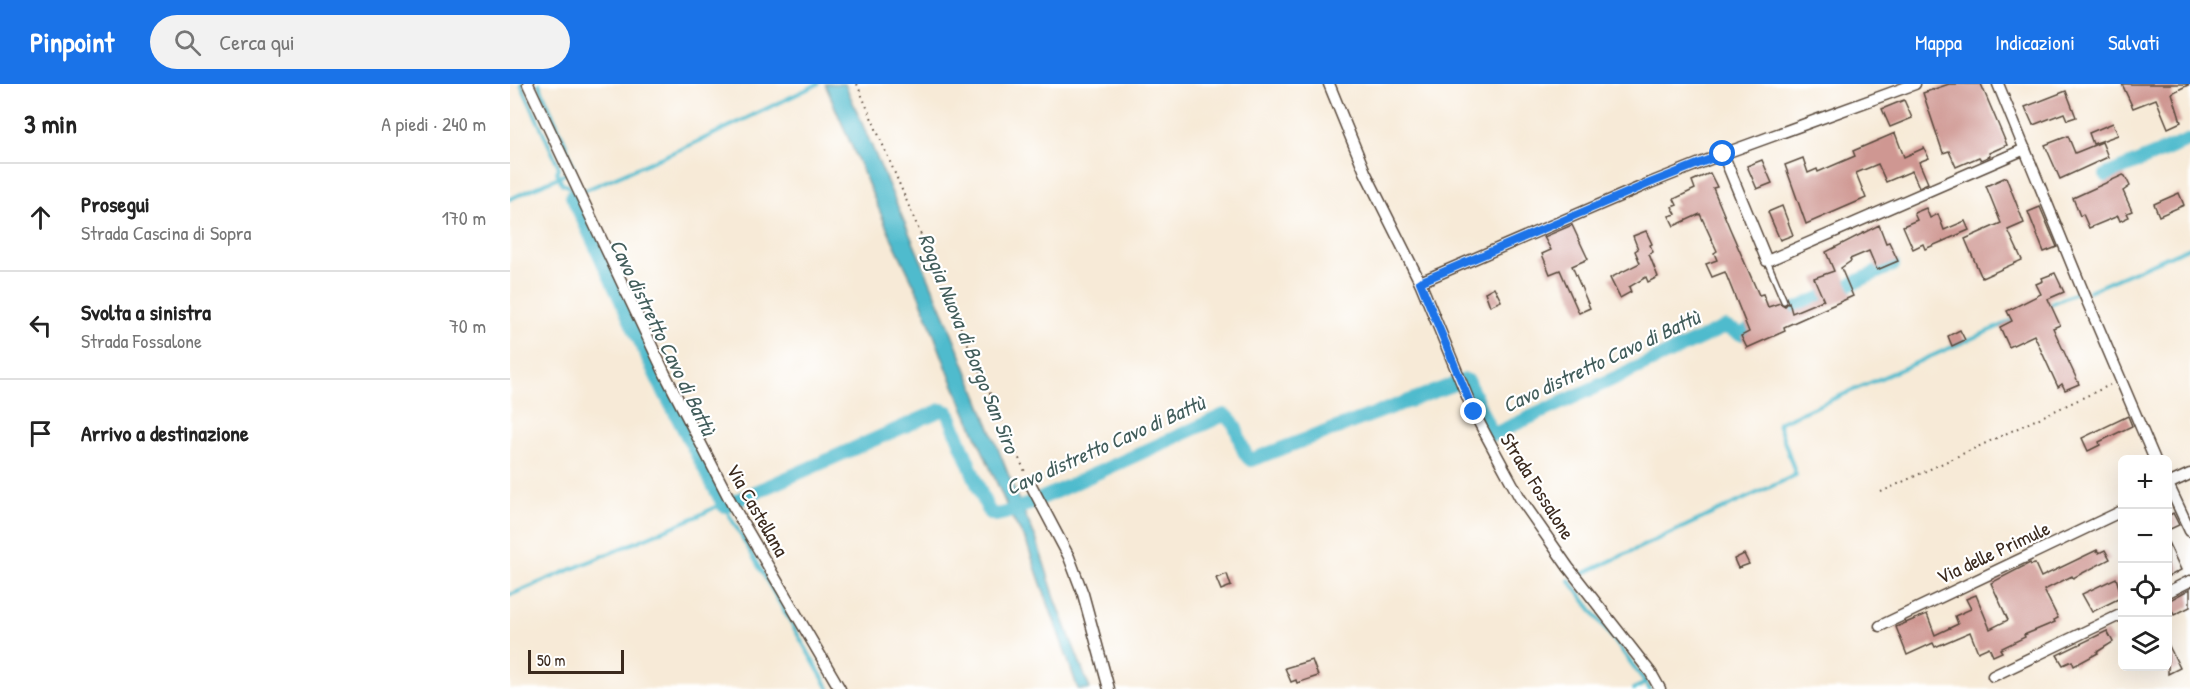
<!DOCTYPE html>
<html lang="it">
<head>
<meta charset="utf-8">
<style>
  :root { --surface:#fff; --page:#f2f2f2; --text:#222; --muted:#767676; --line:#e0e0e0; --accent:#1a73e8 }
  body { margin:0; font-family:"Patrick Hand",sans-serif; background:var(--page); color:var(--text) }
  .controls { position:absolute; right:18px; bottom:18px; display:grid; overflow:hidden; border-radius:9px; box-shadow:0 6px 24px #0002 }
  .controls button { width:54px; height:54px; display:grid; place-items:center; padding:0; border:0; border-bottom:2px solid var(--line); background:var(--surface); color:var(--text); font:30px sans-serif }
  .scale { position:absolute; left:18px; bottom:15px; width:96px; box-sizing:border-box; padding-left:6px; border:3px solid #3b2a1e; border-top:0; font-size:16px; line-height:21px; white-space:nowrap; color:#3b2a1e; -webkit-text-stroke:4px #fff; paint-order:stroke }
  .stop { position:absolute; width:18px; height:18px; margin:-14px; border:4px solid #1a73e8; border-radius:50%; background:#fff }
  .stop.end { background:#1a73e8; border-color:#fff; box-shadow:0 2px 6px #0008 }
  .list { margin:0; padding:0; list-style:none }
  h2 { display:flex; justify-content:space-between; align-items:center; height:78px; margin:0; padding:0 24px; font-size:26px }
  h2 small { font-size:20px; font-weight:400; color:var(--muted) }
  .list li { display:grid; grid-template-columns:39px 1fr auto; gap:18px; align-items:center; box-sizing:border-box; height:108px; padding:0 24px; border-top:2px solid var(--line) }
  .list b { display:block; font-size:22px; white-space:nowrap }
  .list p { margin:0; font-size:20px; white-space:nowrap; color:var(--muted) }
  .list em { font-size:20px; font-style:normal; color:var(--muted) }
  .icon { flex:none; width:33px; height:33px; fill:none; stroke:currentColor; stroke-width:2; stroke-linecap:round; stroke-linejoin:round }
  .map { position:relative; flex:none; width:1680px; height:605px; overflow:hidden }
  header { display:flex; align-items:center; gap:36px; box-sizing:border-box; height:84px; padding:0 30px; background:var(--accent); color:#fff }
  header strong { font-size:28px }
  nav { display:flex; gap:33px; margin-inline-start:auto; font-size:21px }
  .search { width:420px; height:54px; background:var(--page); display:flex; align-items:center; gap:15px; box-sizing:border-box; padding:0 21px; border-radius:33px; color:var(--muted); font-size:22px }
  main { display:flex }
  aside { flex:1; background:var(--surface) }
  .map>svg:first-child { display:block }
  .water { fill:#50bbcd; stroke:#467276; stroke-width:1.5 }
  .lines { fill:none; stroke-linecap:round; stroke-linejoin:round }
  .stream { stroke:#50bbcd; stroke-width:4 }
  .canal { stroke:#50bbcd; stroke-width:14 }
  .building { fill:#cf9792 }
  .lane-casing { stroke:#57473a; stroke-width:8 }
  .street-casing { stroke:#57473a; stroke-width:13 }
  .path { stroke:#57473a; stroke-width:2; stroke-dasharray:1.5 4.5; stroke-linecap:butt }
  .lane { stroke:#fff; stroke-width:5 }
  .street { stroke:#fff; stroke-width:10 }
  .route { stroke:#1a73e8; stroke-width:8 }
  .labels { text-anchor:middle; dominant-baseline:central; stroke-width:4.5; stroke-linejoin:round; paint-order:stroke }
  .street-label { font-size:20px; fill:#3b2a1e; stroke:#fff }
  .water-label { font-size:21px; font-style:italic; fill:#425d5b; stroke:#fff }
</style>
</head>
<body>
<header>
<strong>Pinpoint</strong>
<div class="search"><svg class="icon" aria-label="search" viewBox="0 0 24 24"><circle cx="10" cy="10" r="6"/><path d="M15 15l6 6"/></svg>Cerca qui</div>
<nav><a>Mappa</a><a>Indicazioni</a><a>Salvati</a></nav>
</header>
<main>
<aside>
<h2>3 min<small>A piedi · 240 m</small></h2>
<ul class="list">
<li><svg class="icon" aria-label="ahead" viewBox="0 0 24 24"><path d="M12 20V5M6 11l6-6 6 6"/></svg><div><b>Prosegui</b><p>Strada Cascina di Sopra</p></div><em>170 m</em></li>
<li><svg class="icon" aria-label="left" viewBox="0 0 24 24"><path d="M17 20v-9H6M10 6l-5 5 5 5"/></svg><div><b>Svolta a sinistra</b><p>Strada Fossalone</p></div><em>70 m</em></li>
<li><svg class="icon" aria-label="arrive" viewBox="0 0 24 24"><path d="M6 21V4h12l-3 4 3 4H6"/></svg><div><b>Arrivo a destinazione</b></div></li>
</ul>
</aside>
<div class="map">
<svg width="1680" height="605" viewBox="0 0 1680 605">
  <rect width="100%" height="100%" fill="#fff"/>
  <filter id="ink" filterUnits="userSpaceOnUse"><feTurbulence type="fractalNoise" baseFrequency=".0167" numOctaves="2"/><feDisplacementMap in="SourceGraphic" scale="12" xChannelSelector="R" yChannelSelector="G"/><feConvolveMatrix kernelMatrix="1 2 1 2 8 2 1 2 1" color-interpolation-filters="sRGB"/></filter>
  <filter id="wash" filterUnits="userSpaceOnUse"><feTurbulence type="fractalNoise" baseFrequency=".008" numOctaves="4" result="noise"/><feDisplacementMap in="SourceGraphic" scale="24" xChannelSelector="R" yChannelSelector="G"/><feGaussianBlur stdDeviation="1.35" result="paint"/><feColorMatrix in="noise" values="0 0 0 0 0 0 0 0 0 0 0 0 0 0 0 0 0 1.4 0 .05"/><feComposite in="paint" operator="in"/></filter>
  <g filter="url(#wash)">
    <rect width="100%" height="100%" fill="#f7ead7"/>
    <g class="water">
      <path d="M315,0H335L438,239L511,422L499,427L439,290L408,209L380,151Z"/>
      <path d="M512,424L526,454L546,517L580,605H568L516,457L499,429Z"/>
    </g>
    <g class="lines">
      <g class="stream">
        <path d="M11,0L49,83L47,88L52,100L59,102L62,112L65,110"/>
        <path d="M73,107L187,58L308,0"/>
        <path d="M0,115L64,86L57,63L29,0"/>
        <path d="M1579,207L1680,163"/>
        <path d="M1536,222L1566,209"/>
        <path d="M214,422L319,605"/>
        <path d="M1070,491L1286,391L1268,339L1504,236"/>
        <path d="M1059,496L1136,599L1123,605"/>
        <path d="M0,511L188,432L213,419"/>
        <path d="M1136,599L1139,605"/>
      </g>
      <g class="canal">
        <path d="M1596,91L1680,56"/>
        <path d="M62,112L150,300L214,422L431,326L438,328L475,419L480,429L486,431L495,429L519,420L714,331C731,338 727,366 741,376L955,296L958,297L982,351L1215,243L1231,250L1383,181"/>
      </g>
    </g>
    <g id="blocks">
      <g class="building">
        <path d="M1439,0H1471L1497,61L1479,69L1480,72L1471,76L1469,73L1446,83L1439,67L1433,69L1413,9Z"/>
        <path d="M1612,0H1680L1662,9L1671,38L1658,44L1646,15L1623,24Z"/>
        <path d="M1556,7L1566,33L1557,36L1554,29L1523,41L1515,23Z"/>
        <path d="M1394,16L1402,34L1380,43L1372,25Z"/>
        <path d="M1603,39L1608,51L1583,60L1579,49Z"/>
        <path d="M1385,49L1394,73L1414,64L1419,74L1409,78L1418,99L1409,103L1402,87L1376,98L1368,80L1346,89L1356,114L1296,140L1275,81L1293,74L1298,89L1307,85L1308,88L1345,72L1343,67Z"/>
        <path d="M1558,52L1565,69L1592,58L1598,73L1550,95L1535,61Z"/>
        <path d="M1252,76L1262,99L1247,105L1237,82Z"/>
        <path d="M1200,89L1207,103L1203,104L1220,145L1249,211L1253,210L1258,223L1270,219L1275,222L1279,218L1282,229L1313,216L1314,217L1304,194L1324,187L1316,168L1369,141L1376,159L1379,158L1388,177L1367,186L1359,167L1340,175L1341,177L1331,184L1343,212L1274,243L1275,247L1237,264L1231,252L1239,248L1215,188L1202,193L1196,180L1207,176L1204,169L1207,167L1190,130L1164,142L1159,132L1166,130L1162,123L1167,121L1164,115L1185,105L1182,97Z"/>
        <path d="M1613,91L1615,92L1620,102L1613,107L1622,127L1617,129L1619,133L1610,137L1608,132L1579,144L1573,130L1570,132L1563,114Z"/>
        <path d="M1496,93L1514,139L1498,146L1512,176L1472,194L1455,155L1491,139L1476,102Z"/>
        <path d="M1669,109L1674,121L1649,132L1644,120Z"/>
        <path d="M1272,122L1283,151L1270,156L1258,128Z"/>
        <path d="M1530,123L1547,163L1534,168L1518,128Z"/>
        <path d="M1416,124L1420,134L1428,130L1434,146L1455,137L1459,146L1415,165L1413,160L1403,165L1393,142L1407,136L1404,129Z"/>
        <path d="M1062,141L1078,175L1062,182L1080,224L1069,229L1050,186L1040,190L1032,170L1041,166L1034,153Z"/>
        <path d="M1136,147L1142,160L1140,161L1143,168L1139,170L1148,193L1138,198L1136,193L1119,203L1121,208L1110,214L1100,194L1130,179L1125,167L1128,165L1123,152Z"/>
        <path d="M1545,189L1554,208L1538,215L1550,241L1543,244L1569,300L1555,306L1552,300L1548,303L1524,251L1499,263L1490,243L1502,237L1497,227L1531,210L1526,200L1533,197L1532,194Z"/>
        <path d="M984,203L991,217L980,222L975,208Z"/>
        <path d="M1450,246L1455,256L1442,262L1438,252Z"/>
        <path d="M1618,332L1622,342L1589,358L1590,361L1578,367L1572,354Z"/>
        <path d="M1663,429L1669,441L1658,446V432Z"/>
        <path d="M1658,458L1671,486L1658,493Z"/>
        <path d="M1587,466L1589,469L1595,466L1600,475L1563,494L1562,492L1534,506L1548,534L1544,536L1545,538L1514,551L1515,553L1490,565L1492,568L1483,572L1479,563L1468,568L1460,548L1425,563L1423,559L1397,571L1386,543L1417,530L1425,551L1448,540L1445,532L1461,525L1456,515L1466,511L1480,545L1498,536L1481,499L1520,479L1521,481L1525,480L1531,493Z"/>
        <path d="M1234,470L1239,480L1228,484L1224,475Z"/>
        <path d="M717,490L721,502L711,506L706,494Z"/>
        <path d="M1606,494L1612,513L1582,528L1572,510Z"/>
        <path d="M1680,505V523L1664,531L1658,517Z"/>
        <path d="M1597,547L1603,558L1587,568L1588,569L1564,582L1562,577L1553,581L1547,571Z"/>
        <path d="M1658,560L1670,584L1658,590Z"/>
        <path d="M802,576L808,592L787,599L786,596L781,598L775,584Z"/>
      </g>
    </g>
  </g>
  <g filter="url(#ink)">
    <use href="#blocks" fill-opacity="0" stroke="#57473a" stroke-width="1.5"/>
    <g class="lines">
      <defs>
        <path id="lane" d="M1257,177L1274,217"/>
        <g id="street">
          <path d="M18,0L155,290L223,422L330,605"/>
          <path d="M819,0L855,88L910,198L964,329L985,368L1010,414L1058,483L1141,589L1150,605"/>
          <path d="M1488,0L1572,205L1645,376"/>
          <path d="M1213,70L1257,177L1515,65"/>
          <path d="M910,198L1140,99L1213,70L1405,0"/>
          <path d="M1658,400L1680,447"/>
          <path d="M1658,400L1680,390"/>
          <path d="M521,401L559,473L573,510L599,605"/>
          <path d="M1658,508L1680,497"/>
          <path d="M1370,542L1612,427"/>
          <path d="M1483,592L1612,530"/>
        </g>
      </defs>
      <use href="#lane" class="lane-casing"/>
      <use href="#street" class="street-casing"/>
      <g class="path">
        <path d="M347,0L445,231L516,390"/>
        <path d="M1371,408L1600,301"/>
      </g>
      <use href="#lane" class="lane"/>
      <use href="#street" class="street"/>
    </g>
  </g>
  <g class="lines" filter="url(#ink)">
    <path class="route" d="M964,328L910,198L1140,99L1213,70"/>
  </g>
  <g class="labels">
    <g class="street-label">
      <text transform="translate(1028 402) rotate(58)">Strada Fossalone</text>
      <text transform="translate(248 426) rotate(60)">Via Castellana</text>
      <text transform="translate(1483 468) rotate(-25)">Via delle Primule</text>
    </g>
    <g class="water-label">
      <text transform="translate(153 253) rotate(64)">Cavo distretto Cavo di Battù</text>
      <text transform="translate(459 259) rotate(68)">Roggia Nuova di Borgo San Siro</text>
      <text transform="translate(1091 277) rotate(-25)">Cavo distretto Cavo di Battù</text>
      <text transform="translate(595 361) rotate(-24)">Cavo distretto Cavo di Battù</text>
    </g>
  </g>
</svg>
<div class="controls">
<button>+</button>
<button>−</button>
<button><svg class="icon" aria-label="locate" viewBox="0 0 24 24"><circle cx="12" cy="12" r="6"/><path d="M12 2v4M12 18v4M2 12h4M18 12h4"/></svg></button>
<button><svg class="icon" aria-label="layers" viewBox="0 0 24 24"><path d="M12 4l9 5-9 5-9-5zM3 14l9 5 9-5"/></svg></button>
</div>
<div class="scale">50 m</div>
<div class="stop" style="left:1213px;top:70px"></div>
<div class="stop end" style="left:964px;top:328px"></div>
</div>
</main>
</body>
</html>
